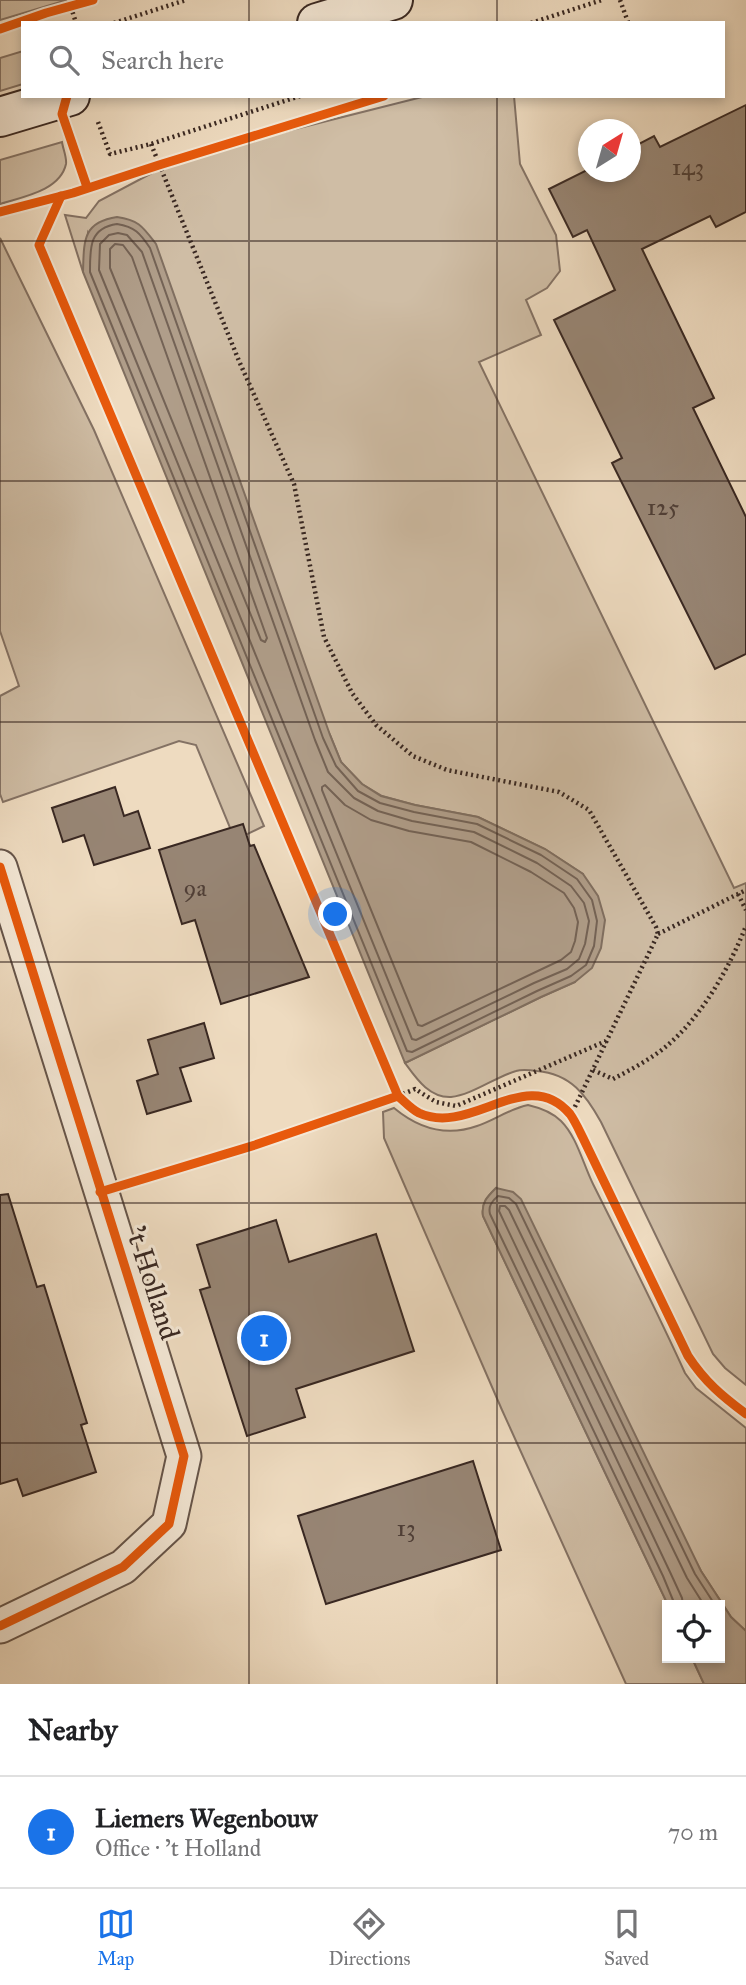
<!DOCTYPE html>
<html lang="en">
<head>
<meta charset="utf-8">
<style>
  :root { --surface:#fff; --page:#f2f2f2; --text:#202124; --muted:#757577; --line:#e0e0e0; --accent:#1a73e8 }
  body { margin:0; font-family:"IM FELL Great Primer",serif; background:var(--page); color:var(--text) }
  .controls { position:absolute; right:21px; bottom:21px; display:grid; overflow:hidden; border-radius:0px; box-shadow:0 4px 10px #0003 }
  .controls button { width:63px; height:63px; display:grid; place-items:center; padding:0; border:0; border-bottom:2px solid var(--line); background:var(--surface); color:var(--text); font:35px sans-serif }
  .compass { position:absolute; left:578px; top:119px; width:63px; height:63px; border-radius:50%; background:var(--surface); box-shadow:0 4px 10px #0003; rotate:37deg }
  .you { position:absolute; left:336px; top:915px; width:24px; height:24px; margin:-18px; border:5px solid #fff; border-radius:50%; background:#1a73e8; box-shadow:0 0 0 10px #1a73e833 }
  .badge { display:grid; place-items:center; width:46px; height:46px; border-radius:50%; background:var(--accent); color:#fff; font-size:23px; font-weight:700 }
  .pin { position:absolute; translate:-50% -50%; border:4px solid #fff; box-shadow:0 2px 7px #0006 }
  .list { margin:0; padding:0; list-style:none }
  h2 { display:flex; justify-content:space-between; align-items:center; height:91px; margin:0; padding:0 28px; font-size:30px }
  h2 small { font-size:23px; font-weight:400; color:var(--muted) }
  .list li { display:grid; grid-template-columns:46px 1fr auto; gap:21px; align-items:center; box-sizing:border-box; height:112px; padding:0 28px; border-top:2px solid var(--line) }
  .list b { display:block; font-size:26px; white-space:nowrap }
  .list p { margin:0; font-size:23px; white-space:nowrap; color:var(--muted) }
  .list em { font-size:23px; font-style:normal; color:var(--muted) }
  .icon { flex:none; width:38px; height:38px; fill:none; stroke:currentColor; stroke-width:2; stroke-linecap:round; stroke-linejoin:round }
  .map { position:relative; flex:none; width:746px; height:1684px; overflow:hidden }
  .search { position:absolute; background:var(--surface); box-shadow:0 4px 10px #0003; left:21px; right:21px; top:21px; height:77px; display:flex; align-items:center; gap:18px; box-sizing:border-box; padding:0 24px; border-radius:0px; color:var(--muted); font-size:26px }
  .sheet { height:203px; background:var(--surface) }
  nav { display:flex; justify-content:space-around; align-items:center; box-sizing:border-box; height:98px; border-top:2px solid var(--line); background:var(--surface); font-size:19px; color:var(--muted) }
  nav a { display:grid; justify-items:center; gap:4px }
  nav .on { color:var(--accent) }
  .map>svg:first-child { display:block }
  .green { fill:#cfbda5; stroke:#847264; stroke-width:2 }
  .water { fill:#b09e8a; stroke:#806f60; stroke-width:2 }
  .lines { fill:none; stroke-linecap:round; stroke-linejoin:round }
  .shore { stroke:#746356; stroke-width:2 }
  .building { fill:#978574; stroke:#392822; stroke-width:2 }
  .street-casing { stroke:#66554a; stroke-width:37 }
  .secondary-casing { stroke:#392822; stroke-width:42 }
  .path { stroke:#392822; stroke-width:4.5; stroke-dasharray:2 3.5; stroke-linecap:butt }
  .street { stroke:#f4e8d6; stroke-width:33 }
  .secondary { stroke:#f4e8d6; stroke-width:38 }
  .cycleway-casing { stroke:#f4e8d6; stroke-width:13 }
  .cycleway { stroke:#e8590c; stroke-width:9 }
  .grid { fill:none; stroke:#392822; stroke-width:2; stroke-opacity:0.55 }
  .labels { text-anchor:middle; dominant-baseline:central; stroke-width:6; stroke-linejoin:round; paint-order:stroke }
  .number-label { font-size:24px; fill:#503f36 }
  .street-label { font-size:28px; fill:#392822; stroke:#f4e8d6 }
</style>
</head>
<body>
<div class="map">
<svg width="746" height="1684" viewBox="0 0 746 1684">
  <rect width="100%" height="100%" fill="#eedbc0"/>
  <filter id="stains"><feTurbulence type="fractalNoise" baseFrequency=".00286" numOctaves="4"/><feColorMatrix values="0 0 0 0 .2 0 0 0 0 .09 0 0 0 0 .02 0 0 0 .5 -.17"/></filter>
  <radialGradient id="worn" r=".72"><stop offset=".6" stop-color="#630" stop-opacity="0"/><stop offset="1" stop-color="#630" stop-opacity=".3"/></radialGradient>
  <g class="green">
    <path d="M0,0H67L0,20Z"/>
    <path d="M23,51V84L0,91V58Z"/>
    <path d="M426,96H514L520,164L556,235L560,271L547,288L526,300L541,335L479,362L734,888L746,883V1385L725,1368L713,1354L601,1122C586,1095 571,1074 537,1071C530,1070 522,1069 516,1071C495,1077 472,1095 451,1097C429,1098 416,1078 405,1063L541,997L575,982L583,874L545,849L478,817L415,805L382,796L362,784L341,762L330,735L88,233L83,272L65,215L86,218L99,201L169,164L204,152Z"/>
    <path d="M62,142C63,149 67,158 66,164C60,191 22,197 0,204V160Z"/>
    <path d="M0,238L94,430L264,826L235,840L196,745L179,741L3,802L0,794V696L19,686L0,631Z"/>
    <path d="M528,1105C541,1108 552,1112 561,1121C577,1137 583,1164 593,1184C624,1246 656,1309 685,1373L696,1388L746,1428V1631L731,1617L701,1571L496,1188C487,1197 481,1203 483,1216L668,1605L667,1658H692L704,1684H626L502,1410L384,1138L383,1112L394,1108C418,1128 446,1137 477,1126C495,1120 509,1109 528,1105Z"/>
  </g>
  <g class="water">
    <path d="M117,217C139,220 143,227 156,244L330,735L341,762L362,784L381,796L415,805L478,817L545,849L583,874L598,896L605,920L601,948L592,968L575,982L541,997L405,1063L83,272C84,242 82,222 117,217Z"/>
    <path d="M496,1188L513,1192L521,1199L701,1571L731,1617L746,1631V1684H704L692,1658H720V1605H668L483,1216C481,1203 487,1197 496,1188Z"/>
  </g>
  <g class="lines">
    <g class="shore">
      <path d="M117,224C135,227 140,233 150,248L323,738L336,766L358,791L380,803L414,812L477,824L541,855L577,879L592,900L597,921L594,946L586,965L571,976L537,991L412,1052L407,1051L90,272C90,248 89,228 117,224Z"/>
      <path d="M118,233L127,235L142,252L315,740L328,772L354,798L378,811L412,821L474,832L537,863L571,886L584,903L589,921L585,944L579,959L567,969L534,983L416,1040L412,1039L99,270L100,244L109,235Z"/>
      <path d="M115,244L123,245L132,257L267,638L265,642L261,640L110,268V249Z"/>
      <path d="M325,785L345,805L371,820L409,831L471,842L531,872L564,893L574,908L578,922L575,941L571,952L561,960L422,1026L418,1025L322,790V787Z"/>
      <path d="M675,1605L663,1576L490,1214C488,1206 492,1201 498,1196L509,1198L516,1204L695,1574L715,1605"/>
      <path d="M683,1605L682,1598L670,1572L499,1211L500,1206H505L509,1210L687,1578L704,1605"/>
    </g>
  </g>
  <g class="building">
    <path d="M746,105V212L716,227L710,216L642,249L714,398L693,408L746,517V654L715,669L612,463L622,458L554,320L615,290L587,230L573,237L549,189L589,169V172H631V148L654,136L660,147Z"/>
    <path d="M115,787L124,816L138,811L150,848L94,865L84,835L63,842L52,808Z"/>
    <path d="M243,824L250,846L254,845L309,977L221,1004L195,920L182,924L159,850Z"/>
    <path d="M204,1023L214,1058L180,1068L191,1101L147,1114L137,1081L158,1074L148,1040Z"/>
    <path d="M8,1194L37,1287L44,1285L87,1423L81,1425L96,1472L23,1496L17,1479L0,1484V1195Z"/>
    <path d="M276,1220L289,1262L376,1234L414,1351L296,1389L305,1417L247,1436L200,1290L210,1287L197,1245Z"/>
    <path d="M473,1461L501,1550L326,1604L298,1516Z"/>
  </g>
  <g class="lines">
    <defs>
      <path id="street" d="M0,867L184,1456L169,1524L123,1567L0,1626"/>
      <g id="secondary">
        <path d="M317,23L393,0"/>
        <path d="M0,117L70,96"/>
      </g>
    </defs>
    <use href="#street" class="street-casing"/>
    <use href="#secondary" class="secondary-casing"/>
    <g class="path">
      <path d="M620,0L628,22"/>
      <path d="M71,7L76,23"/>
      <path d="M114,23L186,0"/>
      <path d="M531,23L602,0"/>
      <path d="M98,122L110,154L151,144L300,96"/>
      <path d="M151,144L239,361L294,484L324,637L352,693L376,725L413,756L447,770L559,792L589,810L656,927L658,934L571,1115"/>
      <path d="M738,894L746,910"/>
      <path d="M658,934L746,890"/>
      <path d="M593,1070L613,1079C632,1069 653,1058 669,1044C704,1013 729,968 746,926"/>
      <path d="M398,1096L415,1089L436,1102L456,1106L606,1041"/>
    </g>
    <use href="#street" class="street"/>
    <use href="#secondary" class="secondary"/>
    <defs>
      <g id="cycleway">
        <path d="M0,29L46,13L93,0"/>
        <path d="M67,96L62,114L87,187"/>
        <path d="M61,196L39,245L398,1096C405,1102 411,1109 419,1113C471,1137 527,1063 570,1114C575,1121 579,1130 583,1138L688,1356C705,1382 722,1396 746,1414"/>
        <path d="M0,212L73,193L159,165L384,96"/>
        <path d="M0,867L184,1456L169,1524L123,1567L0,1626"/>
        <path d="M100,1192L255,1145L398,1096"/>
      </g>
    </defs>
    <use href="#cycleway" class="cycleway-casing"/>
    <use href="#cycleway" class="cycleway"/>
  </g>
  <path class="grid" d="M249,0V23M497,0V23M249,96V1684M497,96V1684M0,241H746M0,481H746M0,722H746M0,962H746M0,1203H746M0,1443H746"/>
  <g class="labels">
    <g class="number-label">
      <text x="688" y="167">143</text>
      <text x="663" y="507">125</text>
      <text x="195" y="888">9a</text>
      <text x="406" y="1528">13</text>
    </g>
    <g class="street-label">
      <text transform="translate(153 1283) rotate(72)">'t Holland</text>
    </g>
  </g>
  <rect width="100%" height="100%" filter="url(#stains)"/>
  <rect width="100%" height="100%" fill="url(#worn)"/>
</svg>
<div class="controls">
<button><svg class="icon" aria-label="locate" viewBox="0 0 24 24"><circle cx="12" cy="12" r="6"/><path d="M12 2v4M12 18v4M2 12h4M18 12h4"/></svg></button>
</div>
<svg class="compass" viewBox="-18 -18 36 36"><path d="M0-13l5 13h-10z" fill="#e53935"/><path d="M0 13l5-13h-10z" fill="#757577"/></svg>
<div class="you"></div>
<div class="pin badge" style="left:264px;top:1338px">1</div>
<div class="search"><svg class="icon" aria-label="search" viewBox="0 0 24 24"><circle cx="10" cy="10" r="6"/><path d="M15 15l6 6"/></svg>Search here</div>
</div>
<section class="sheet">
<h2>Nearby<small></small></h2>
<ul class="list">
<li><span class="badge">1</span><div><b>Liemers Wegenbouw</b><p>Office · 't Holland</p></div><em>70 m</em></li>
</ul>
</section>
<nav>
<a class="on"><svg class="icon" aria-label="map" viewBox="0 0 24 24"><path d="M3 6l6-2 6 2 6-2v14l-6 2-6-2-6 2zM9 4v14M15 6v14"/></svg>Map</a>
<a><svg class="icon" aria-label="directions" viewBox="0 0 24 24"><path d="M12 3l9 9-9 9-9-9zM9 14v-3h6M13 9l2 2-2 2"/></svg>Directions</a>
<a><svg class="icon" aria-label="saved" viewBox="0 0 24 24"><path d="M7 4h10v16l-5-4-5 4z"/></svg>Saved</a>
</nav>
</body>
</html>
